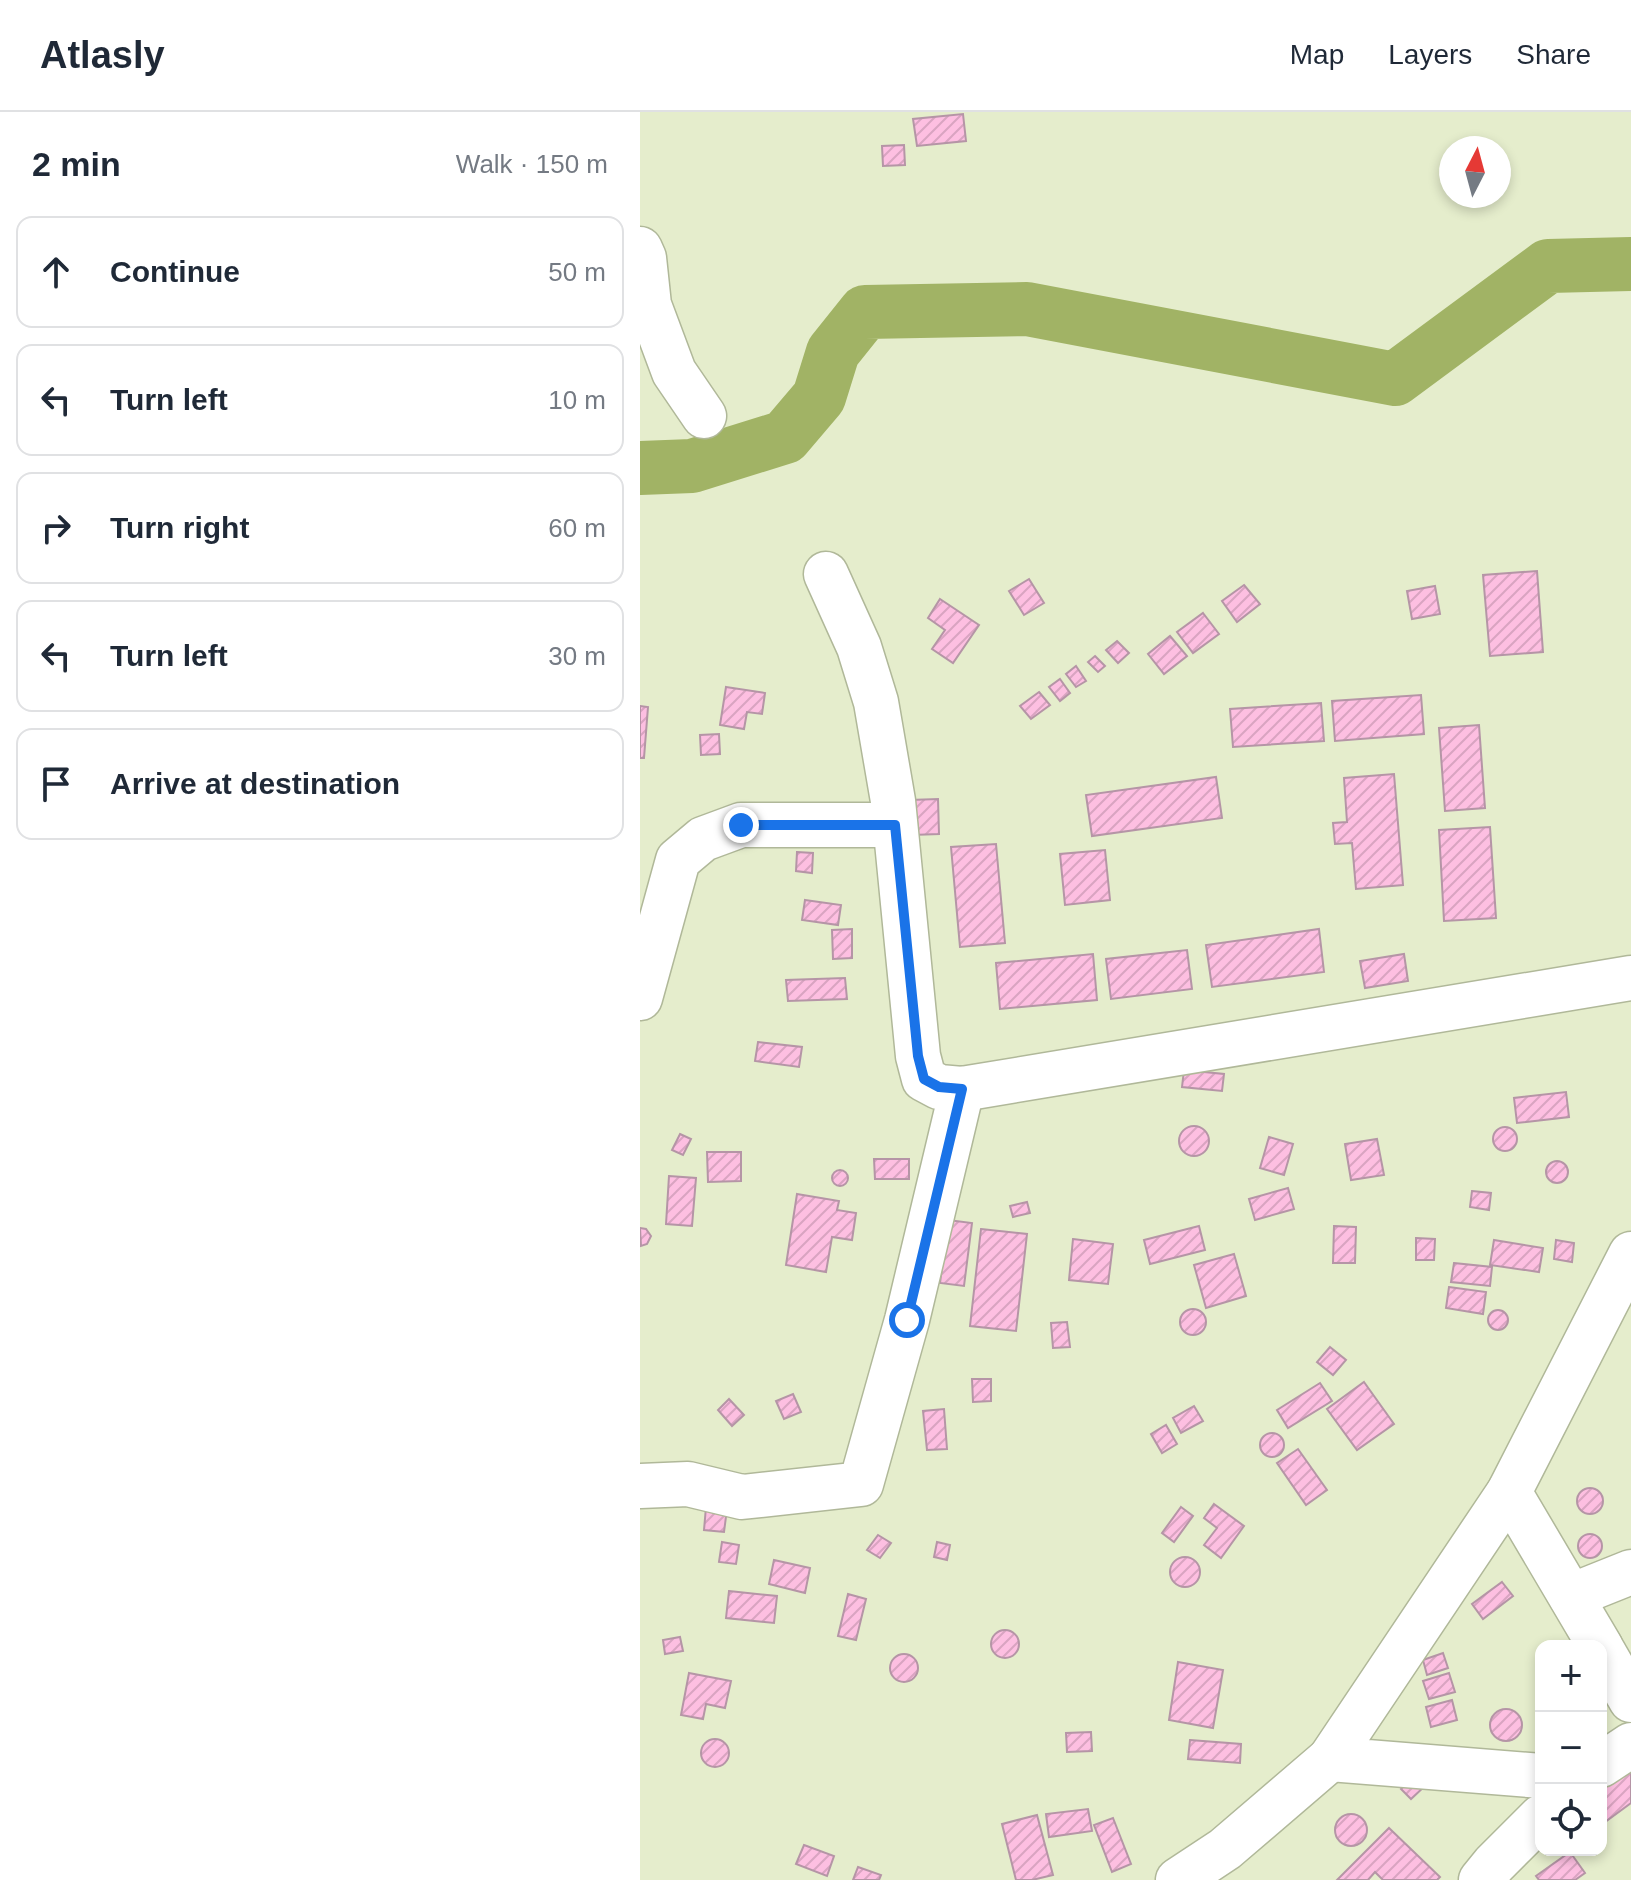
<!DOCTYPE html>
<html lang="en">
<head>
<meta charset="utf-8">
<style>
  :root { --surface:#fff; --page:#f2f2f3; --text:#1f2937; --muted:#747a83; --line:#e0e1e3 }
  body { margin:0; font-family:Arial,sans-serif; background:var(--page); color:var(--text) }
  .controls { position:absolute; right:24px; bottom:24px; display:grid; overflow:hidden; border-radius:16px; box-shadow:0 4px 12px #0003 }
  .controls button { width:72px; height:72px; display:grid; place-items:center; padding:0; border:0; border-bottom:2px solid var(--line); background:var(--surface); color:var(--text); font:40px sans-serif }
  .compass { position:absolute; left:799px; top:24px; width:72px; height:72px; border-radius:50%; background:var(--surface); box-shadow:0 4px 12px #0003; rotate:6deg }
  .stop { position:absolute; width:24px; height:24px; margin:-18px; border:6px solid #1a73e8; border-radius:50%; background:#fff }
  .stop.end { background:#1a73e8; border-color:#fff; box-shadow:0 2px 8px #0008 }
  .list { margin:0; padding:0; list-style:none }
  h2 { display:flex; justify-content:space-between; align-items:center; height:104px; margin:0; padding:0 32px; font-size:34px }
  h2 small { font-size:26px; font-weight:400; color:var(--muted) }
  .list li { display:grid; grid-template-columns:52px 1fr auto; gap:24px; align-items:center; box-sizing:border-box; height:112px; margin:0 16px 16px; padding:0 16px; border:2px solid var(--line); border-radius:16px }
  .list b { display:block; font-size:30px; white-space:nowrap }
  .list em { font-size:26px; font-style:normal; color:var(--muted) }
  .icon { flex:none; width:44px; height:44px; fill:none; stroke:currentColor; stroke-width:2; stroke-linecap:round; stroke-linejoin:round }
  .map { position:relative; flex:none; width:991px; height:1768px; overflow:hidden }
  header { display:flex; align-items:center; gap:48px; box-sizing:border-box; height:112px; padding:0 40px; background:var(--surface); border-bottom:2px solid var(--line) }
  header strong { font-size:38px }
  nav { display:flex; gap:44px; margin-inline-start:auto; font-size:28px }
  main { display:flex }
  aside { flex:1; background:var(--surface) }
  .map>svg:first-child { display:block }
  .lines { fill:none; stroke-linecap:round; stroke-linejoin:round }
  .river { stroke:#a1b365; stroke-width:54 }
  .building { fill:url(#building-hatch); stroke:#b595a6; stroke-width:2 }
  .minor-casing { stroke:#b0b899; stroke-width:47 }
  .minor { stroke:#fff; stroke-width:44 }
  .route { stroke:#1a73e8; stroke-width:10 }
</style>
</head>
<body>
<header>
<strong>Atlasly</strong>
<nav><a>Map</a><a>Layers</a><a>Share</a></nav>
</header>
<main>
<aside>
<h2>2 min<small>Walk · 150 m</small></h2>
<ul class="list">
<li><svg class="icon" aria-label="ahead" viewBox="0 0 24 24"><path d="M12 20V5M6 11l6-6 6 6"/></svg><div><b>Continue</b></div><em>50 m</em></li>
<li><svg class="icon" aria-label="left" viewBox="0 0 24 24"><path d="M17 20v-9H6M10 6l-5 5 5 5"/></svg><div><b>Turn left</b></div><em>10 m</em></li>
<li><svg class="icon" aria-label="right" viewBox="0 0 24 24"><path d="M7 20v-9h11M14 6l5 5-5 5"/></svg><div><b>Turn right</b></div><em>60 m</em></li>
<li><svg class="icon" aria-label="left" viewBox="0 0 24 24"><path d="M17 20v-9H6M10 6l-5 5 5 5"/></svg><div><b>Turn left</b></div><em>30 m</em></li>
<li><svg class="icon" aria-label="arrive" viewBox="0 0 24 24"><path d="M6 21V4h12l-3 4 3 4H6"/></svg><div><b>Arrive at destination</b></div></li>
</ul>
</aside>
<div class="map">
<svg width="991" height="1768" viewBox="0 0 991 1768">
  <defs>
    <pattern id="building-hatch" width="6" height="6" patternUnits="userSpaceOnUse" patternTransform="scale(2)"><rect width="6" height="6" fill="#fdbfe1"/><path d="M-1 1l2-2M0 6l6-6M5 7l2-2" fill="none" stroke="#d9a4c1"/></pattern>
  </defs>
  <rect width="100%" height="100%" fill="#e5edcc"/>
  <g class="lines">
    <path class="river" d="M0,356L52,354L145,325L179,285L193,240L225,200L387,197L755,267L908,154L991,152"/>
  </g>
  <g class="building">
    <path d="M323,2L326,29L277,34L273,7Z"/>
    <path d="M264,33L265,53L243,54L242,34Z"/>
    <path d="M897,459L903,540L850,544L843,463Z"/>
    <path d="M389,467L404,491L384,503L369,479Z"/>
    <path d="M604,473L620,492L597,510L582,489Z"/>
    <path d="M795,474L800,502L772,507L767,479Z"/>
    <path d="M300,487L339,513L313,551L292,537L305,518L288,506Z"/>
    <path d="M563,501L579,522L553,541L537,520Z"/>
    <path d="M530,524L547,544L524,562L508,542Z"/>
    <path d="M477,529L489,541L478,551L466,538Z"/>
    <path d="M455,544L465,554L458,560L448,550Z"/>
    <path d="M436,554L446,569L436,575L426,562Z"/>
    <path d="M420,567L430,581L420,589L409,575Z"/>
    <path d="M86,575L125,581L122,602L107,600L104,617L80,613Z"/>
    <path d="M399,580L410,593L391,607L380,594Z"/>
    <path d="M781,583L784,622L695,629L692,589Z"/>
    <path d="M681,591L684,629L593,635L590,597Z"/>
    <path d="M0,594L8,595L4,646H0Z"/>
    <path d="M839,613L845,696L805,699L799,616Z"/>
    <path d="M79,622L80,642L61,643L60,623Z"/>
    <path d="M754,662L763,773L716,777L712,731L695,732L693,711L707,710L704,666Z"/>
    <path d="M576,665L582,706L452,724L446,683Z"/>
    <path d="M298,687L299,722L272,723L270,688Z"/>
    <path d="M850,715L856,806L804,809L799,718Z"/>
    <path d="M356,732L365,831L320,835L311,735Z"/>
    <path d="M465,738L470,788L425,793L420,742Z"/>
    <path d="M157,740L173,741L172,761L156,759Z"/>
    <path d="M165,788L201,793L198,813L162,808Z"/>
    <path d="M212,817V846L193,847L192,818Z"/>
    <path d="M679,817L684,860L572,875L566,833Z"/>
    <path d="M547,838L552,877L471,887L466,847Z"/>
    <path d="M453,842L457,888L360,897L356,851Z"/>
    <path d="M764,842L768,869L725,876L720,849Z"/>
    <path d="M205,866L207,887L148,889L146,868Z"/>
    <path d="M118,930L162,935L159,955L115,949Z"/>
    <path d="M544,958L584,962L582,979L542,975Z"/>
    <path d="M926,980L929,1005L877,1011L874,986Z"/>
    <circle cx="554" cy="1029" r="15"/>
    <circle cx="865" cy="1027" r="12"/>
    <path d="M40,1022L51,1027L43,1043L32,1038Z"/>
    <path d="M629,1025L653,1032L644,1063L620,1056Z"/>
    <path d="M737,1027L744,1063L711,1068L705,1032Z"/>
    <path d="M67,1040H101V1069L68,1070Z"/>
    <path d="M234,1047H269V1067H235Z"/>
    <circle cx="917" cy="1060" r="11"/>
    <circle cx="200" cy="1066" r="8"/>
    <path d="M29,1064L56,1066L52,1114L26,1112Z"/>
    <path d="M648,1076L654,1097L615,1108L609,1087Z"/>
    <path d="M832,1079L851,1081L849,1098L830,1095Z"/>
    <path d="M157,1082L199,1089L197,1098L216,1101L212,1128L192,1125L186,1160L146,1153Z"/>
    <path d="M387,1090L390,1101L373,1105L370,1094Z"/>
    <path d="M308,1108L332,1111L324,1174L300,1171Z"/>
    <path d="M559,1114L565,1138L510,1152L504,1128Z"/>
    <path d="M694,1114L716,1115L715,1151H693Z"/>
    <path d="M0,1116L6,1117L11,1124L7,1132L1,1134Z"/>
    <path d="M341,1117L387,1122L376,1219L330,1214Z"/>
    <path d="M776,1126L795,1127L794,1148H776Z"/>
    <path d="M433,1127L473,1132L468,1172L429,1168Z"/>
    <path d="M854,1128L903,1136L899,1160L850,1153Z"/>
    <path d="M916,1128L934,1131L932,1150L914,1147Z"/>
    <path d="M594,1142L606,1184L566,1196L554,1153Z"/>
    <path d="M814,1151L852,1155L850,1174L811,1170Z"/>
    <path d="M809,1175L846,1180L843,1202L806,1196Z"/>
    <circle cx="553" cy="1210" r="13"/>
    <circle cx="858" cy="1208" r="10"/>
    <path d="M427,1210L430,1235L413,1236L411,1211Z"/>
    <path d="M690,1235L706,1248L693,1263L677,1250Z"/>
    <path d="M332,1267H351V1289L333,1290Z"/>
    <path d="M724,1270L754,1312L717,1338L687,1297Z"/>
    <path d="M680,1271L692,1289L648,1316L637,1298Z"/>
    <path d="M153,1282L161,1300L144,1307L136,1289Z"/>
    <path d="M89,1287L104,1303L92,1314L78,1298Z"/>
    <path d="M554,1294L563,1309L541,1321L533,1306Z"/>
    <path d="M304,1297L307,1337L287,1338L283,1299Z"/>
    <path d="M526,1313L537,1332L522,1341L511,1322Z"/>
    <circle cx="632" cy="1333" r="12"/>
    <path d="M658,1337L687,1378L666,1393L637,1351Z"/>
    <circle cx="950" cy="1389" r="13"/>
    <path d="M574,1392L604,1414L581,1446L564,1433L577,1416L564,1406Z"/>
    <path d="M66,1395L87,1397L84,1420L64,1418Z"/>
    <path d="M541,1395L553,1404L534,1430L522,1421Z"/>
    <circle cx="950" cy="1434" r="12"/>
    <path d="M238,1423L251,1431L240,1446L227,1438Z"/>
    <path d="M82,1430L99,1433L96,1452L79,1450Z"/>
    <path d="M297,1430L310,1433L307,1448L294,1445Z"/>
    <circle cx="545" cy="1460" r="15"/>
    <path d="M134,1448L170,1456L165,1481L129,1472Z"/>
    <path d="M862,1470L873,1484L843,1507L832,1492Z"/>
    <path d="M89,1479L137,1484L134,1511L86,1506Z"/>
    <path d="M208,1482L226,1487L216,1528L198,1524Z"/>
    <circle cx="365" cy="1532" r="14"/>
    <path d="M40,1525L43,1539L25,1542L23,1528Z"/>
    <path d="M803,1541L808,1556L787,1563L783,1548Z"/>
    <circle cx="264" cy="1556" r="14"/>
    <path d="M538,1550L583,1558L573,1616L529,1608Z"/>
    <path d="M49,1561L91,1569L85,1596L66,1592L63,1607L41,1603Z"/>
    <path d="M809,1561L815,1580L789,1587L783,1569Z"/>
    <path d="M812,1588L817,1608L791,1615L786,1595Z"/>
    <circle cx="866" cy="1613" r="16"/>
    <path d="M451,1620L452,1639L427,1640L426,1621Z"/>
    <circle cx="75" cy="1641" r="14"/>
    <path d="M550,1628L601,1632L600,1651L548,1647Z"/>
    <path d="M991,1656V1691L961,1713V1678Z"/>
    <path d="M776,1662L786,1673L771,1687L761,1677Z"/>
    <path d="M448,1697L452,1719L409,1725L406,1702Z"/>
    <circle cx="711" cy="1718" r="16"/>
    <path d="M397,1703L413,1763L392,1768H376L362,1712Z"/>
    <path d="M473,1706L491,1752L472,1760L454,1713Z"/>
    <path d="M749,1716L800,1765L797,1768H743L735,1760L728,1768H697Z"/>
    <path d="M164,1733L194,1744L187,1764L156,1752Z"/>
    <path d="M930,1740L945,1761L935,1768H899L896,1764Z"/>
    <path d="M218,1755L241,1763L239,1768H213Z"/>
  </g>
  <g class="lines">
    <defs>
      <g id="minor">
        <path d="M0,137L4,146L9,193L34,260L64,304"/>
        <path d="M186,462L219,535L236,590L253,689L278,944L284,967L299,975L322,977L991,866"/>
        <path d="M0,886L38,748L63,727L101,713H255"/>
        <path d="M0,1374L48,1372L102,1385L221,1372L267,1208L322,977"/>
        <path d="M869,1380L960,1534"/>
        <path d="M931,1484L991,1460"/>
        <path d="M961,1536L991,1588"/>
        <path d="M961,1653L991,1633"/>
        <path d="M901,1664L690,1647L869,1380L991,1142"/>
        <path d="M538,1768L585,1737L690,1647"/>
        <path d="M841,1768L854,1752L901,1705"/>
      </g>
    </defs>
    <use href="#minor" class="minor-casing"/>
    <use href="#minor" class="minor"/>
  </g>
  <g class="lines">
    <path class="route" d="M101,713H255L278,944L284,967L299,975L322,977L267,1208"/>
  </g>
</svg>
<div class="controls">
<button>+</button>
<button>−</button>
<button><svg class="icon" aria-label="locate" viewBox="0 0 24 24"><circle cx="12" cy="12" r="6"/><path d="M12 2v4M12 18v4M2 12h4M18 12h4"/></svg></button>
</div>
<svg class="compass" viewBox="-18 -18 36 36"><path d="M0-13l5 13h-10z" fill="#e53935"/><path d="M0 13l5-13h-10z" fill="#747a83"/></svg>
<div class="stop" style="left:267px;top:1208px"></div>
<div class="stop end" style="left:101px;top:713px"></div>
</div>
</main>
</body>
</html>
